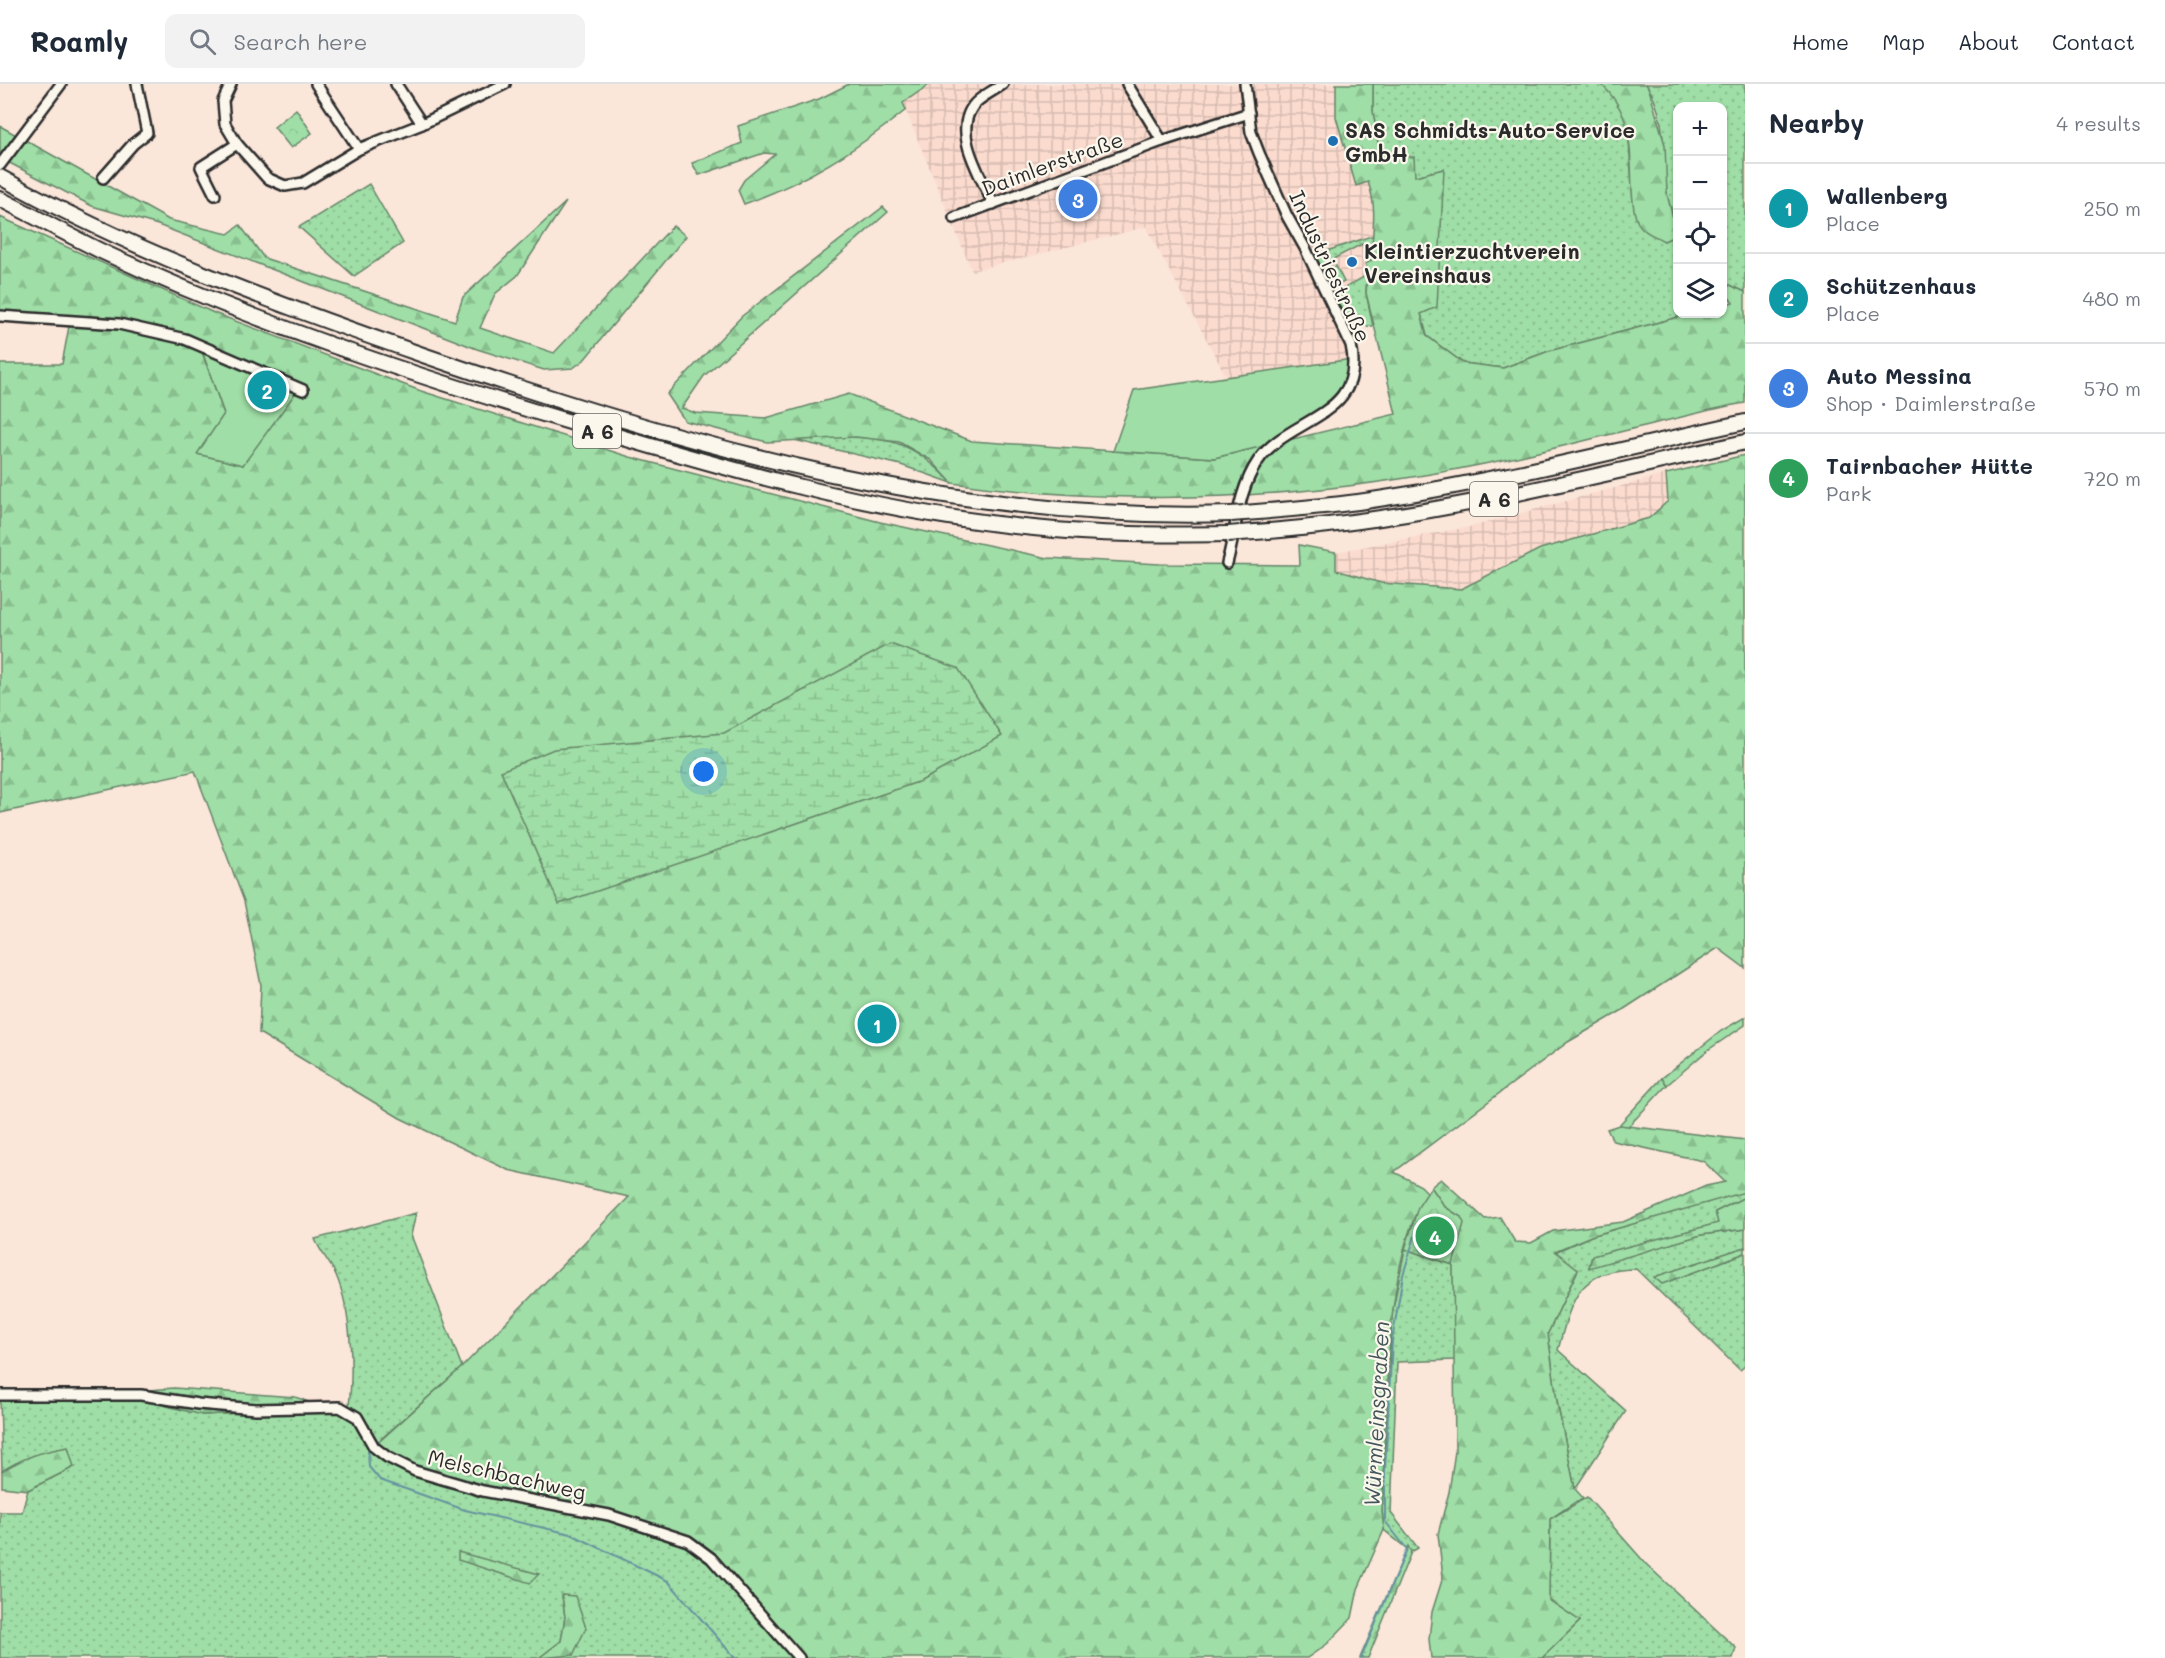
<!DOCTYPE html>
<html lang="en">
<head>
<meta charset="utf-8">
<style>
  :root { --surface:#fff; --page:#f2f2f3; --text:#1f2937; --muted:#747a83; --line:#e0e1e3; --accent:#ea580c }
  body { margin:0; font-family:Mali,sans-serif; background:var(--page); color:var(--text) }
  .controls { position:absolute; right:18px; top:18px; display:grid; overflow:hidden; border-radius:12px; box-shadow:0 2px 4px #0004 }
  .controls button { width:54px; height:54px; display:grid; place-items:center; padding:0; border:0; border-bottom:2px solid var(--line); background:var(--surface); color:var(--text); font:30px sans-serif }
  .you { position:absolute; left:704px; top:688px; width:21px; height:21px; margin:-15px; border:4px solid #fff; border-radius:50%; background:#1a73e8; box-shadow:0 0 0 9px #1a73e833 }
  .badge { display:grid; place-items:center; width:39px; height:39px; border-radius:50%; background:var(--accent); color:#fff; font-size:20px; font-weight:700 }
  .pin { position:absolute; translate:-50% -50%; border:3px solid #fff; box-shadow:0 2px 6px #0006 }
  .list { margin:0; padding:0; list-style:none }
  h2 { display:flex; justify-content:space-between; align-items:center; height:78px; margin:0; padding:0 24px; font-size:26px }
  h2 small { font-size:20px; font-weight:400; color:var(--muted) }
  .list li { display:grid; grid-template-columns:39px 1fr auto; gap:18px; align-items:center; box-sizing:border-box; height:90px; padding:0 24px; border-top:2px solid var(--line) }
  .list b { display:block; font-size:22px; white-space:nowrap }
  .list p { margin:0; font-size:20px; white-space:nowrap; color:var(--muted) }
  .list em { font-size:20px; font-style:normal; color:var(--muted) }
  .icon { flex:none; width:33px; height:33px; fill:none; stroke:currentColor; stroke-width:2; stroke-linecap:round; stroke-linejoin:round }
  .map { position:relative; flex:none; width:1745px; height:1574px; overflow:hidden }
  header { display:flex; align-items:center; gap:36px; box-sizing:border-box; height:84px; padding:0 30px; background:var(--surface); border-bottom:2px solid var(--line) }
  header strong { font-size:28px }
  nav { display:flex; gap:33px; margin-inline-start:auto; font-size:21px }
  .search { width:420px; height:54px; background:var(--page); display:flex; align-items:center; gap:15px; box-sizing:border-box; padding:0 21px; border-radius:12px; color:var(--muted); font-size:22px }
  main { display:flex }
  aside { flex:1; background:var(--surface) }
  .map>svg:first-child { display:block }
  .industrial { fill:url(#industrial-grid) }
  .grass { fill:url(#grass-dots); stroke:#658468; stroke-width:1.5 }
  .forest { fill:url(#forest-firs); stroke:#658468; stroke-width:1.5; fill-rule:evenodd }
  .wetland { fill:url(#wetland-marsh); stroke:#658468; stroke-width:1.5 }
  .park { fill:url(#park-crowns); stroke:#658468; stroke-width:1.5 }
  .garden { fill:#9fdea6; stroke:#658468; stroke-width:1.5 }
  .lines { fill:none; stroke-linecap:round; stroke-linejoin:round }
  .stream { stroke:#65939f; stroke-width:2 }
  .minor-casing { stroke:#2b2b2b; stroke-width:14 }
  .highway-casing { stroke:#2b2b2b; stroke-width:18 }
  .minor { stroke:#fbf7ec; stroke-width:9 }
  .highway { stroke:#fbf7ec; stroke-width:14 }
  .highway-bridge-casing { stroke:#2b2b2b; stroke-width:18; stroke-linecap:butt }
  .highway-bridge { stroke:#fbf7ec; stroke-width:14 }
  .poi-dot { fill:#1f6fb2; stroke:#fbf7ec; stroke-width:2 }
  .labels { text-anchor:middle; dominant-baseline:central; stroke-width:4.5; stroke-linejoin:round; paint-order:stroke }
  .shield { fill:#fbf7ec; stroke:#696865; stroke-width:1.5 }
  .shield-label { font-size:20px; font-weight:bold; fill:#2b2b2b }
  .poi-label { font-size:21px; font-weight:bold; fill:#2b2b2b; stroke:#fbf7ec; text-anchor:start }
  .street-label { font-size:21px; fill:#2b2b2b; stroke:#fbf7ec }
  .water-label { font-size:22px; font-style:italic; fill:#43565b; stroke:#fbf7ec }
</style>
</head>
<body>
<header>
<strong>Roamly</strong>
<div class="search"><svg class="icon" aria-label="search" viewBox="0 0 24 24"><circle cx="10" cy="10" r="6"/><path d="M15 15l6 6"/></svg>Search here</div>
<nav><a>Home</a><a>Map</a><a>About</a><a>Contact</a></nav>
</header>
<main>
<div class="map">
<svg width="1745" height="1574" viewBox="0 0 1745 1574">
  <defs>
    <pattern id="industrial-grid" width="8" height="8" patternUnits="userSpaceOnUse" patternTransform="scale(1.5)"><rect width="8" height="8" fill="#fbdbce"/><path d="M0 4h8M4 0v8" fill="none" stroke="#d7bcb1"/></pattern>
    <pattern id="grass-dots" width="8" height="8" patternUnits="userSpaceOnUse" patternTransform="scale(1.5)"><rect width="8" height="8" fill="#9fdea6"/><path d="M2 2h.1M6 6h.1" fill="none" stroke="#89bf8f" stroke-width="1.8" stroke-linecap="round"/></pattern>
    <pattern id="forest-firs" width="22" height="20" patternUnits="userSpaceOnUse" patternTransform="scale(1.5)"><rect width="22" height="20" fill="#9fdea6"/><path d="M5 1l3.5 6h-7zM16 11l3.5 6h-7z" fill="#89bf8f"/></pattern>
    <pattern id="wetland-marsh" width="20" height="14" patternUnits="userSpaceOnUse" patternTransform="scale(1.5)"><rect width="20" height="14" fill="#9fdea6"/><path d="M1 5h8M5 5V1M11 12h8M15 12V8" fill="none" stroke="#89bf8f"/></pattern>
    <pattern id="park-crowns" width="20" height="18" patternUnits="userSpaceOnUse" patternTransform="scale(1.5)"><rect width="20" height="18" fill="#9fdea6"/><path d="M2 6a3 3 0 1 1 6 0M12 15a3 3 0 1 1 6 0" fill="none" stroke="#89bf8f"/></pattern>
  </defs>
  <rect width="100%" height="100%" fill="#fbe6da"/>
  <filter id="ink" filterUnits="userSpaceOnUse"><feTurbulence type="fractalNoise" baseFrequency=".0167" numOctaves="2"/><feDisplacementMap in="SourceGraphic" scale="12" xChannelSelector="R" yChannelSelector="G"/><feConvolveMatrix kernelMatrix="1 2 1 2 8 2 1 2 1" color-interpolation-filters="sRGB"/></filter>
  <g filter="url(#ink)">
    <g class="industrial">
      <path d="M930,0H1336V33L1356,102L1368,98L1374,116V153L1366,199L1373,242L1349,243L1353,275L1227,294L1146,143L972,187L903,20Z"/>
      <path d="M1666,390L1668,418L1649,434L1540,465L1461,505L1381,499L1336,486V468L1474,442Z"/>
    </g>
    <g class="grass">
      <path d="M1373,0H1601L1616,14L1628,42L1633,117L1664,157L1677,151L1678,230H1690L1549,267L1503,284L1463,279L1427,252L1421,230L1444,85L1414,93L1380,73L1373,27Z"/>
      <path d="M1646,0H1745V208L1730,201L1723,207L1722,22H1678L1677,143C1674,132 1668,120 1667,108C1663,73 1667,31 1646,0Z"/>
      <path d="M369,100L403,159L354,192L299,143Z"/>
      <path d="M1374,151L1370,176L1362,160L1333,175L1335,179L1322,185L1315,171Z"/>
      <path d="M1336,182L1344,198L1331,205L1323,188Z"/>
      <path d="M1367,191L1366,209L1373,242L1349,243L1334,210Z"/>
      <path d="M830,353C887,353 912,355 952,399L901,381L794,356Z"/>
      <path d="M1662,994L1667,1001L1628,1043L1619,1041Z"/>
      <path d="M1744,1107L1745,1113L1715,1128L1719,1139L1592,1172L1589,1183L1701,1151L1745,1145V1163L1655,1193L1662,1200L1745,1169V1282L1740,1286L1636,1185C1577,1185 1571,1218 1558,1266L1626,1327L1575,1405L1557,1318L1548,1249L1578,1186L1555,1168L1591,1152Z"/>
      <path d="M416,1129L411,1151L462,1283L372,1363C433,1383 494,1405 555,1423C605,1437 654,1442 700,1467L797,1574H548L552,1571H573L562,1512L565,1533L561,1557L539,1574H0V1428H22L28,1406L74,1383L16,1379L2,1387L0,1314L137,1307L202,1331L314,1325L348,1329C354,1289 352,1228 336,1191C330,1178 320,1168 315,1155Z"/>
      <path d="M1405,1165L1453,1181L1456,1276L1397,1278L1391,1429L1418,1464L1411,1468L1384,1446L1382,1428L1392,1230Z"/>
      <path d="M1587,1413L1647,1481L1736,1564L1733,1574H1542L1580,1537L1549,1516L1550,1435Z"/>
    </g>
    <g class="forest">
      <path d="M849,0H930L903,19L906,26C853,68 808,97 744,120L738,106L744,96L775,70L764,69L699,91L692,79L742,59L738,42L819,15Z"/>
      <path d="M1336,0H1373V27L1380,72L1414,73L1415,92L1444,85L1437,223L1421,230L1427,252L1463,279L1503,284L1549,267L1690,230H1722L1723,221L1733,218L1723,207L1730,201L1745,208V319C1718,323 1692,331 1665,337C1605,351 1545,368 1484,380C1307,416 1131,424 952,399L931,376L899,358L856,353L767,358L685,337L667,310L742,232L883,123L888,128L704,292L682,324L695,329L766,334L849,310L972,357L1214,374L1396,330L1366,209L1368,186L1365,180L1371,177C1372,149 1378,125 1368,98L1356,102L1336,33Z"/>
      <path d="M1601,0H1646L1649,5L1665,61L1667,110L1677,151L1664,157C1655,152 1643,148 1638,139C1633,130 1633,116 1632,107C1630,65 1634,31 1601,0Z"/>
      <path d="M0,42L169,136L228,150L240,141L264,174L455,237L463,213L566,118L517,192L495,210L480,244L554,269L673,142L686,152L584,276L573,284L544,286L477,265L158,141L92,122L0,74Z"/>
      <path d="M0,133L214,229L421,307L630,373L880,438L1048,474L1160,480L1300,481L1299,461L1336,468V486L1381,499L1461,505L1540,465L1649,434L1668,417L1666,390L1745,371V884L1718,864L1621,927L1568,958L1394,1088L1421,1102L1428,1109C1382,1171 1386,1348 1382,1428L1384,1446L1358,1505L1352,1534L1327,1560L1307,1574H797L700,1467L644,1443L433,1395L372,1364L462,1283L629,1113L508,1086L400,1034L259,949L261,901L244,817L195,687L0,729V280H62L70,237L25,228L0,227ZM201,265L243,381L198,370L224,330Z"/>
      <path d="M1745,933V941L1708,966L1667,1001L1662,994L1721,947Z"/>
      <path d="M1619,1041L1745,1056V1108L1591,1152L1555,1167L1578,1185L1548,1249L1557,1318L1575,1405L1584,1415L1577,1417L1550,1435L1549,1516L1580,1537L1542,1574H1431L1429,1555L1432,1528L1443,1493L1438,1450L1449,1408L1455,1367L1453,1181L1461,1133L1445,1123L1431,1103L1441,1095L1485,1135L1500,1133L1515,1158L1531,1159L1553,1147L1623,1138L1706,1102L1725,1098L1703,1077L1613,1057L1607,1045Z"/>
      <path d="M1745,1113V1145L1701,1151L1589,1184L1592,1172L1718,1139L1715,1128Z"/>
      <path d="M1745,1163V1169L1662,1200L1654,1193Z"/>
      <path d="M174,1304L295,1313L315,1320L314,1325L202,1331L140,1315L137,1307Z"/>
      <path d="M68,1363L74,1383L28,1406L2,1403V1387C27,1372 40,1368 68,1363Z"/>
      <path d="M1408,1462L1411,1468L1368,1574H1360Z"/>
      <path d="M458,1468L539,1490L530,1499L458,1476Z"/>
      <path d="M562,1511L575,1512L586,1544L573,1571L539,1574L561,1557L565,1533Z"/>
    </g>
    <path class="wetland" d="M890,560L958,584L1002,652L921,697L559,820L501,687L554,665L724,649Z"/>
    <g class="park">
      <path d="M296,25L312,49L291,64L274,43Z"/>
      <path d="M1431,1103L1445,1123L1461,1133L1464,1139L1453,1181L1405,1165L1418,1123Z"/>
    </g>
    <g class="garden">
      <path d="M201,264L299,304L243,381L197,370L224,330Z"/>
      <path d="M1353,275L1341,314L1268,361L1214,374L1113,367L1134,306Z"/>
    </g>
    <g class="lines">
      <g class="stream">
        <path d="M368,1367L369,1383L380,1396L465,1426L571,1450L668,1497L735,1574"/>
        <path d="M1361,1574L1407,1465L1385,1437V1386L1392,1257L1403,1191L1417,1145"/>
      </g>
      <defs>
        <g id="minor">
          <path d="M231,0L223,17L225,40L237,60L267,94L285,102L303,99L359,65L422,40L505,0"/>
          <path d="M316,0L359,65"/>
          <path d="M396,0L422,40"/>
          <path d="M1127,0L1162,57L1249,29"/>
          <path d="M0,81L61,0"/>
          <path d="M103,94L133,60L147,49L137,0"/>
          <path d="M215,111L201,83L237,60"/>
          <path d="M993,120C982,93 952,50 973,22C979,13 994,7 1003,0"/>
          <path d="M954,134L1162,57"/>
          <path d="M0,232L119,240L185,255L303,306"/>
          <path d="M1227,479C1236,446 1238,406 1258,377C1287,333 1367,334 1351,261L1305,164L1287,132L1259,69L1251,48L1245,0"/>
          <path d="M0,1311H141L198,1320L256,1325L340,1323L357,1333L374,1363L387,1373L415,1387L483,1407L609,1431L688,1457L711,1474L799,1574"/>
        </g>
        <g id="highway">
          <path d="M0,93C134,168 279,221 423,271C684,361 953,439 1231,430"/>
          <path d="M0,115C34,132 68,151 103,168C252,238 412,291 570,338C722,384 876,429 1034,444C1099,451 1163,451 1228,450"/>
          <path d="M1244,429C1282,426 1320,423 1358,418C1488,400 1616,366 1745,338"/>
          <path d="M1240,449C1412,439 1577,396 1745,358"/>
        </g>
      </defs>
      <use href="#minor" class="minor-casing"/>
      <use href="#highway" class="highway-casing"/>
      <use href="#minor" class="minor"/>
      <use href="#highway" class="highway"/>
      <defs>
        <g id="highway-bridge">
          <path d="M1231,430L1244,429"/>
          <path d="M1228,450L1240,449"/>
        </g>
      </defs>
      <use href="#highway-bridge" class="highway-bridge-casing"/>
      <use href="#highway-bridge" class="highway-bridge"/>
    </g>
  </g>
  <g class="poi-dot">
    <circle cx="1333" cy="57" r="6"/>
    <circle cx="1352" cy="178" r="6"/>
  </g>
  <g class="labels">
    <g class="shield">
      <rect x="573" y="330" width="48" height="34" rx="4.5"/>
      <rect x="1470" y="398" width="48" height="34" rx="4.5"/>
    </g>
    <g class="shield-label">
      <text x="597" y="347">A 6</text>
      <text x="1494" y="415">A 6</text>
    </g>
    <g class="poi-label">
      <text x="1345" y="45">SAS Schmidts-Auto-Service<tspan x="1345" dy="24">GmbH</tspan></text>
      <text x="1364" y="166">Kleintierzuchtverein<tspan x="1364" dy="24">Vereinshaus</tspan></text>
    </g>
    <g class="street-label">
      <text transform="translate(1052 79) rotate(-20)">Daimlerstraße</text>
      <text transform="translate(1331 182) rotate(65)">Industriestraße</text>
      <text transform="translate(507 1390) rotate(13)">Melschbachweg</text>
    </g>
    <g class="water-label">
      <text transform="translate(1376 1330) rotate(-87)">Würmleinsgraben</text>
    </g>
  </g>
</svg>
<div class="controls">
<button>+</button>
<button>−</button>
<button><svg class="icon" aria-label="locate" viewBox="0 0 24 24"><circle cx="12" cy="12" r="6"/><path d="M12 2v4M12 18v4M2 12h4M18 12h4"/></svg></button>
<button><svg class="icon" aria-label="layers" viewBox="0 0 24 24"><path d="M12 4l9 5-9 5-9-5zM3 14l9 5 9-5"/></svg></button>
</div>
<div class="you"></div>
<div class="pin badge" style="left:877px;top:940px;background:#0f9aa8">1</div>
<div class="pin badge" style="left:267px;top:306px;background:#0f9aa8">2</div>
<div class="pin badge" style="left:1078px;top:115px;background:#3f7fe0">3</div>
<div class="pin badge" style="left:1435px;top:1152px;background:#2e9e5b">4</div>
</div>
<aside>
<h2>Nearby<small>4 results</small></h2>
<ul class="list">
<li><span class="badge" style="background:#0f9aa8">1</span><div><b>Wallenberg</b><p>Place</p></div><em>250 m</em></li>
<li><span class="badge" style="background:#0f9aa8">2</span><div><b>Schützenhaus</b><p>Place</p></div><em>480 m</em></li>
<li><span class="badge" style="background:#3f7fe0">3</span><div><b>Auto Messina</b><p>Shop · Daimlerstraße</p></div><em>570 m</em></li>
<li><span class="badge" style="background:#2e9e5b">4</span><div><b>Tairnbacher Hütte</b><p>Park</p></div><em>720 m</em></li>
</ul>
</aside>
</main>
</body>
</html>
